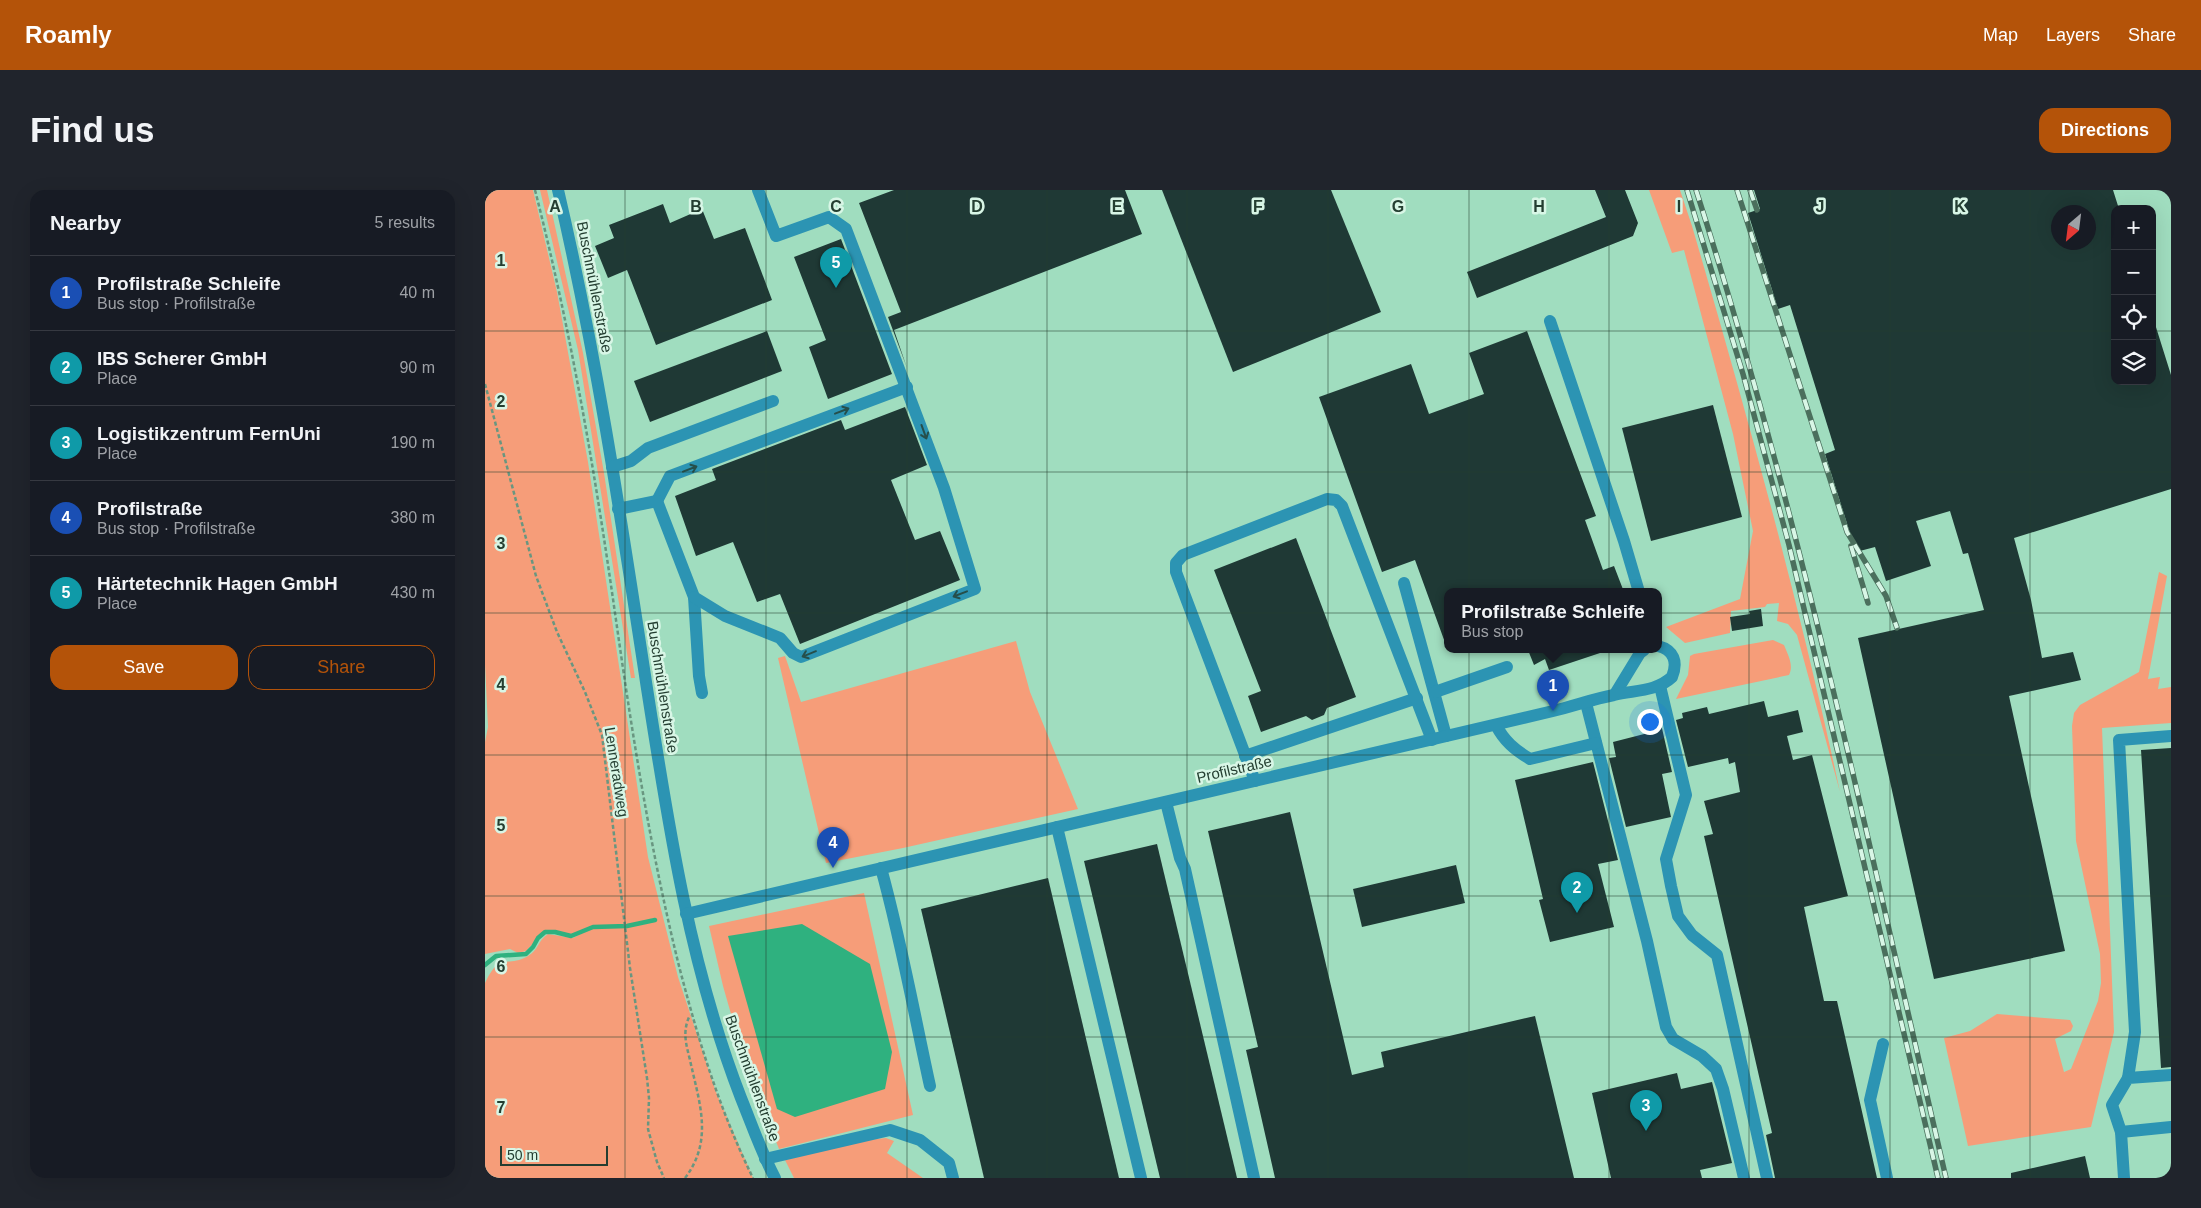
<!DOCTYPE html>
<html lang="en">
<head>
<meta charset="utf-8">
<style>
  :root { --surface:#171b24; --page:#20242c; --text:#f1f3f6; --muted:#9ea1a6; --line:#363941; --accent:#b45309 }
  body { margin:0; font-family:Arial,sans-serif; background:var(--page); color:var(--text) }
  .controls { position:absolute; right:15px; top:15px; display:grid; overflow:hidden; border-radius:10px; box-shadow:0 5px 20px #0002 }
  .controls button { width:45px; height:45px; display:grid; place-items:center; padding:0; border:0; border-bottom:1px solid var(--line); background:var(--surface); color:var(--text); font:25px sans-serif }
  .compass { position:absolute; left:1566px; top:15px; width:45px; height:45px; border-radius:50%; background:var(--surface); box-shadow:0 5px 20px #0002; rotate:208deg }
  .scale { position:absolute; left:15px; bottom:12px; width:108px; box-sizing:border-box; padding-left:5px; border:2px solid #243e31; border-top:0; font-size:14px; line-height:18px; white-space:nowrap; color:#243e31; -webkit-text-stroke:4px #d8f6e6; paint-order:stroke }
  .you { position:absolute; left:1164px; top:531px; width:18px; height:18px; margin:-12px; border:4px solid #fff; border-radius:50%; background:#1a73e8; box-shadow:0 0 0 8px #1a73e833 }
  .badge { display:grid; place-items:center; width:32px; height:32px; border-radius:50%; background:var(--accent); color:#fff; font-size:16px; font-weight:700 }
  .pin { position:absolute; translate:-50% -41px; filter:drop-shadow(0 1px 2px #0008) }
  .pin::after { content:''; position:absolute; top:26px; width:18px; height:15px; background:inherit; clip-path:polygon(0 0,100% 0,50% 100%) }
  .popup { position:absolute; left:959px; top:398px; width:218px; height:65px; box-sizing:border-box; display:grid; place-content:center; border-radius:10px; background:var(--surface); filter:drop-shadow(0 1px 4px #0005); font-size:16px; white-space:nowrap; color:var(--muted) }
  .popup b { font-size:19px; color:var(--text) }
  .popup::after { content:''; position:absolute; left:50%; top:100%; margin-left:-10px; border:10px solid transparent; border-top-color:var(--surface) }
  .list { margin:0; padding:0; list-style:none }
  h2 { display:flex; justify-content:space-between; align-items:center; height:65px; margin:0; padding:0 20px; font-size:21px }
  h2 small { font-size:16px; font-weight:400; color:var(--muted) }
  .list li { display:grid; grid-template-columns:32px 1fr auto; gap:15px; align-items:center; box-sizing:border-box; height:75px; padding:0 20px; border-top:1px solid var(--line) }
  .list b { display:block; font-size:19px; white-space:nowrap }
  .list p { margin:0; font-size:16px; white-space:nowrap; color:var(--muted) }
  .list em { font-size:16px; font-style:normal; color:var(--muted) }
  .actions { display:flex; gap:10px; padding:15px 20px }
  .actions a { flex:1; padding:11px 0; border:1px solid var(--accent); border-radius:15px; text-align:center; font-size:18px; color:var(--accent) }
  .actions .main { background:var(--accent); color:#fff }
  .icon { flex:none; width:28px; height:28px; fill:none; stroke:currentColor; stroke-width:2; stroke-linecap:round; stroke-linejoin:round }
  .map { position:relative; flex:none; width:1686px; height:988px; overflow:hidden; border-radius:15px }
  header { display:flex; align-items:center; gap:30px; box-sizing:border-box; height:70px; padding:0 25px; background:var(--accent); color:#fff }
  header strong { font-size:24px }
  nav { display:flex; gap:28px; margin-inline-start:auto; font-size:18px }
  .intro { display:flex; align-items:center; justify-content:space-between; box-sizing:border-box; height:120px; padding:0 30px }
  h1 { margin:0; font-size:35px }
  .button { padding:12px 22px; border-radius:15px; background:var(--accent); color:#fff; font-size:18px; font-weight:700 }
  main { display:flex; gap:30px; padding:0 30px }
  aside { flex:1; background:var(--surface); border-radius:15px; box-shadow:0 5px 20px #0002 }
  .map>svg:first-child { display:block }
  .green { fill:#f69d79 }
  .water { fill:#2fb17f }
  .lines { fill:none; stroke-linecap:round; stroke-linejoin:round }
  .stream { stroke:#2fb17f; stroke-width:4.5 }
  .building { fill:#1f3935; fill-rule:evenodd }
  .path { stroke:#699680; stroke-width:2.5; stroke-dasharray:4 2.5; stroke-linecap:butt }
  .minor { stroke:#2c94b3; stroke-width:12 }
  .rail-casing { stroke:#4b6f5d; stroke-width:5.5 }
  .rail { stroke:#d8f6e6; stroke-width:4; stroke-dasharray:11; stroke-linecap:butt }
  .oneway { stroke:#264f4b }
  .grid { fill:none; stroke:#243e31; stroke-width:1; stroke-opacity:0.55 }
  .labels { text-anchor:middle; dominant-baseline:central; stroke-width:5; stroke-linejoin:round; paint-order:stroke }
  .street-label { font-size:15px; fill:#243e31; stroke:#d8f6e6 }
  .grid-label { font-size:16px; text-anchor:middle; font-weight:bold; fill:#243e31; stroke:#d8f6e6; stroke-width:5; stroke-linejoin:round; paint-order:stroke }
</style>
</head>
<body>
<header>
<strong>Roamly</strong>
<nav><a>Map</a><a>Layers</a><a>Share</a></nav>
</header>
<div class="intro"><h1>Find us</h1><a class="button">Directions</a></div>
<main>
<aside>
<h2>Nearby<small>5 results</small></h2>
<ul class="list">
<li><span class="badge" style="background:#1a4fb4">1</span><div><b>Profilstraße Schleife</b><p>Bus stop · Profilstraße</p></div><em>40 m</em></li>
<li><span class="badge" style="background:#0f9aa8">2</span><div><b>IBS Scherer GmbH</b><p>Place</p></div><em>90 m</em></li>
<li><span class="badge" style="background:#0f9aa8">3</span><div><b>Logistikzentrum FernUni</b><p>Place</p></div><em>190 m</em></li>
<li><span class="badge" style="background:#1a4fb4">4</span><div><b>Profilstraße</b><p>Bus stop · Profilstraße</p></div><em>380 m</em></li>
<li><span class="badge" style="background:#0f9aa8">5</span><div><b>Härtetechnik Hagen GmbH</b><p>Place</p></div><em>430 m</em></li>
</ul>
<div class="actions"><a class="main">Save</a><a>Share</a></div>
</aside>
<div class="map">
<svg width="1686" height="988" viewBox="0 0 1686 988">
  <rect width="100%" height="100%" fill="#a0ddbf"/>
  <g class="green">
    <path d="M0,0H48L72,102L103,272L163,667L193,787L231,902L268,988H0V793C16,760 20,779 43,766C53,761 53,750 63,744L88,748L103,740L86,745L69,740L60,741L41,761L33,763L25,759L0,764V552L3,537L0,474Z"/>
    <path d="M55,0H62L98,163L119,283L150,488H146L93,160Z"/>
    <path d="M1164,0H1195L1207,36C1262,224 1314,411 1355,602L1312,445L1303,434L1292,431L1294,413L1282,414L1280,417L1246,421L1245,443L1200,453L1181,437L1255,409L1268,341L1248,244L1199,60L1187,63Z"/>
    <path d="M1674,382L1682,386L1663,489L1675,487L1673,499L1686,497V533L1617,538L1629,842L1606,937L1483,956L1459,848L1485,841L1512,824L1585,830L1588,836L1586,841L1570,849L1579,882L1586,879L1613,811L1616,793L1615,764L1591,651L1587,536L1589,523L1595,515L1654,482Z"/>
    <path d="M1288,450L1299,455C1303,465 1309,475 1304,485L1191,509L1203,485L1205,466L1209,464Z"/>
    <path d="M531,451L545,502L593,619L418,658L341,673L293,468L300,466L316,512Z"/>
    <path d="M379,703L428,925L294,959L260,873L238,796L224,736Z"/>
    <path d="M401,948L409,951L402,963L438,988H309L300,970L383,950Z"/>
  </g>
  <path class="water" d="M317,734L385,774L407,862L400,899L310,927L292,919L243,746Z"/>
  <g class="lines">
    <path class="stream" d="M0,775L11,766L41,764L48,757L53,748L60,742H70L86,746L108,737L142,736L170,730"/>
  </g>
  <g class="building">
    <path d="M409,0H640L657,44L409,140L422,178L403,127L416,122L374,13Z"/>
    <path d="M677,0H846L896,122L748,182Z"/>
    <path d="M1110,0H1140L1153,33L1148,46L992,108L982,82L1121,27Z"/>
    <path d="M1269,0H1628L1634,19H1630V191H1667V134H1670L1686,185V299L1529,348L1546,410L1557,468L1588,462L1596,490L1524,506L1580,761L1449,789L1373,448L1499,420L1483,363L1478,364L1465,321L1431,331L1446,376L1401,391L1390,357L1371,362L1340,264L1350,260L1305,115L1293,119L1263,23L1275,19ZM1574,22H1604V52H1574Z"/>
    <path d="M178,14L185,33L217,19L229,49L260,38L287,110L171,155L142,80L123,88L110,56L129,48L124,35Z"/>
    <path d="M356,49L407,184L343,209L324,157L341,150L309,67Z"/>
    <path d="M282,141L297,181L165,232L149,191Z"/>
    <path d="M1042,141L1111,326L1100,330L1118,380L1129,376L1139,402H963L962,458L930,370L897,382L834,207L926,174L944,224L999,204L984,163Z"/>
    <path d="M1228,215L1257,327L1166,351L1137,238Z"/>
    <path d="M420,217L442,275L406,290L430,350L455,341L475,390L315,454L295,404L272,412L248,352L211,366L190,306L231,290L227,279L356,230L360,240Z"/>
    <path d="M811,348L871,507L842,518L839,525L827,530L821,526L776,542L763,506L776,501L729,380Z"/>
    <path d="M1276,419L1278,436L1247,441L1245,427L1265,424L1264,421Z"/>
    <path d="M1043,460H1117L1118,462L1064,480L1060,469L1049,475Z"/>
    <path d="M1279,511L1283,527L1313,520L1318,542L1302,546L1308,570L1327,565L1363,706L1319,717L1339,811H1352L1392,988H1290L1281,945L1287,943L1219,646L1228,644L1219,611L1255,602L1250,572L1244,574L1243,568L1203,577L1191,530L1198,528L1197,523L1222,517L1224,524Z"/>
    <path d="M1176,534L1187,582L1177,584L1186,627L1141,637L1124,568L1131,567L1128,552L1167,542L1166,536Z"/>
    <path d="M1686,558V877L1676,878L1656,560Z"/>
    <path d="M1108,572L1133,670L1113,674L1129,737L1065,752L1054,710L1058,709L1030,590Z"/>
    <path d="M805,622L867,885L899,877L896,862L1050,826L1089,988H790L761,860L773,857L723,641Z"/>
    <path d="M672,654L752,988H675L599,671Z"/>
    <path d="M971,675L980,713L877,737L868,699Z"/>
    <path d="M563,688L634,988H499L436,719Z"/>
    <path d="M1192,883L1196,899L1227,892L1247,973L1215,980L1217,988H1126L1107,903Z"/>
    <path d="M1600,966L1605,988H1526V983Z"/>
  </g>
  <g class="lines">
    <g class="path">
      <path d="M50,0C85,137 109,276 129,416C146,536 164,654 193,772C212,846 234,919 268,988"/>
      <path d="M0,194L51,386L72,442L100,502L117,545L145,778L162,888L164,908L163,939L172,972L179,988"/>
      <path d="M200,988C229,950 214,912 205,870C201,854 197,841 205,825"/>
    </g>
    <g class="minor">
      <path d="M73,0C111,162 136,328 161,492C183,633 204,774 256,908C267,935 276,962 290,988"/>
      <path d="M1065,131L1139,351L1154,402"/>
      <path d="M127,277L146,271L163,258L288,211"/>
      <path d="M172,311L185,286L422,197"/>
      <path d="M133,319L172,311L209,407L214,486L217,503"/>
      <path d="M919,393L961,546"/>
      <path d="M209,407L240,426L295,448L308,463L316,467L490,399L459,298L361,39L344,27L291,46L273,0"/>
      <path d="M1175,496L1201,605L1181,669L1186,696L1193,726L1207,745L1232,765L1282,988"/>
      <path d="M950,502L1022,477"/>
      <path d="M1130,504L1155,463L1159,460"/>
      <path d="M1101,513L1162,751L1181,837L1188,849L1217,866L1231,879L1238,899L1259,988"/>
      <path d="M1011,535C1019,551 1030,560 1045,569L1111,553"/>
      <path d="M760,566L932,508"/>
      <path d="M770,591L691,382V373L698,365L842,309L851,310L857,316L947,550"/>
      <path d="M681,612L695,668L700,679L769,988"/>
      <path d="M572,637L656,988"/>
      <path d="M396,678C416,750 429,823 445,896"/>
      <path d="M201,724L1068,521C1089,516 1108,509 1129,505C1149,500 1171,502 1187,487C1193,472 1189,460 1173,456"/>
      <path d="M1398,854L1385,910L1402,988"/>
      <path d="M1643,888L1650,842L1634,550L1686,546"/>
      <path d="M1636,942L1686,937"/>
      <path d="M280,969L405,940L435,950L464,973L468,988"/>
      <path d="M1639,988L1636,942L1627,915L1643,888L1686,885"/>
    </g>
    <defs>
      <g id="rail">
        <path d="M1202,0L1258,184L1304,355L1453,988"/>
        <path d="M1211,0C1315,324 1384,657 1461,988"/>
        <path d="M1252,0L1362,342L1401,406L1412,438"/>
        <path d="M1265,0L1272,20"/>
        <path d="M1366,356L1383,413"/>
      </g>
    </defs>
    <use href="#rail" class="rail-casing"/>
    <use href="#rail" class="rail"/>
  </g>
  <defs><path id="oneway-shaft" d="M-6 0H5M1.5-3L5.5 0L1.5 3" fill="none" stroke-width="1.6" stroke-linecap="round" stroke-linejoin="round" transform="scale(1.25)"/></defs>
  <g class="oneway">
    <use href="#oneway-shaft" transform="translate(357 221) rotate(-21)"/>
    <use href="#oneway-shaft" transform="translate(439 242) rotate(70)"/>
    <use href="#oneway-shaft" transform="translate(205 279) rotate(-21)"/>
    <use href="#oneway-shaft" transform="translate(475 404) rotate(159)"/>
    <use href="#oneway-shaft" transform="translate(324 464) rotate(158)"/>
  </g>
  <path class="grid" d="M140,0V988M281,0V988M422,0V988M562,0V988M702,0V988M843,0V988M984,0V988M1124,0V988M1264,0V988M1405,0V988M1545,0V988M0,141H1630M1667,141H1686M0,282H1686M0,423H1686M0,565H1686M0,706H1686M0,847H1686"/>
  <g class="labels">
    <g class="street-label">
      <text transform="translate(110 97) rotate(79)">Buschmühlenstraße</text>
      <text transform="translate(178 497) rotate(81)">Buschmühlenstraße</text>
      <text transform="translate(749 579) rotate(-13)">Profilstraße</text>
      <text transform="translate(132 582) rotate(81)">Lenneradweg</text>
      <text transform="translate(268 888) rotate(70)">Buschmühlenstraße</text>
    </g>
  </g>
  <g class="grid-label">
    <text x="70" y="22">A</text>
    <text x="211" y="22">B</text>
    <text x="351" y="22">C</text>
    <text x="492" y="22">D</text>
    <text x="632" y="22">E</text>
    <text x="773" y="22">F</text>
    <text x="913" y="22">G</text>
    <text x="1054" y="22">H</text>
    <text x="1194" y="22">I</text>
    <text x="1335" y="22">J</text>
    <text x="1475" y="22">K</text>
    <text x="16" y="76">1</text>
    <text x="16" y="217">2</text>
    <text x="16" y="359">3</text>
    <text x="16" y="500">4</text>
    <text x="16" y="641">5</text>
    <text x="16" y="782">6</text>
    <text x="16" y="923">7</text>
  </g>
</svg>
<div class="controls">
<button>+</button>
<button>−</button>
<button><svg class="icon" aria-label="locate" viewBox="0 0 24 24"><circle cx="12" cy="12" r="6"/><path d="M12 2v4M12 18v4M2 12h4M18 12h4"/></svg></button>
<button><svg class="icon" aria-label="layers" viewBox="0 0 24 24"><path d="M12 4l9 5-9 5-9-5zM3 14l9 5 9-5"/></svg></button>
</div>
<svg class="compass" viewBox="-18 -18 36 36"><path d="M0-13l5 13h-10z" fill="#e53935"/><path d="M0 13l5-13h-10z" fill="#9ea1a6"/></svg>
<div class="scale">50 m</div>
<div class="you"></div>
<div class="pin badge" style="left:1068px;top:521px;background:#1a4fb4">1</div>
<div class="popup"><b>Profilstraße Schleife</b>Bus stop</div>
<div class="pin badge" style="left:1092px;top:723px;background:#0f9aa8">2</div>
<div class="pin badge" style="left:1161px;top:941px;background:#0f9aa8">3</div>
<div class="pin badge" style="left:348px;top:678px;background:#1a4fb4">4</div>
<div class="pin badge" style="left:351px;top:98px;background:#0f9aa8">5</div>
</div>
</main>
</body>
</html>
